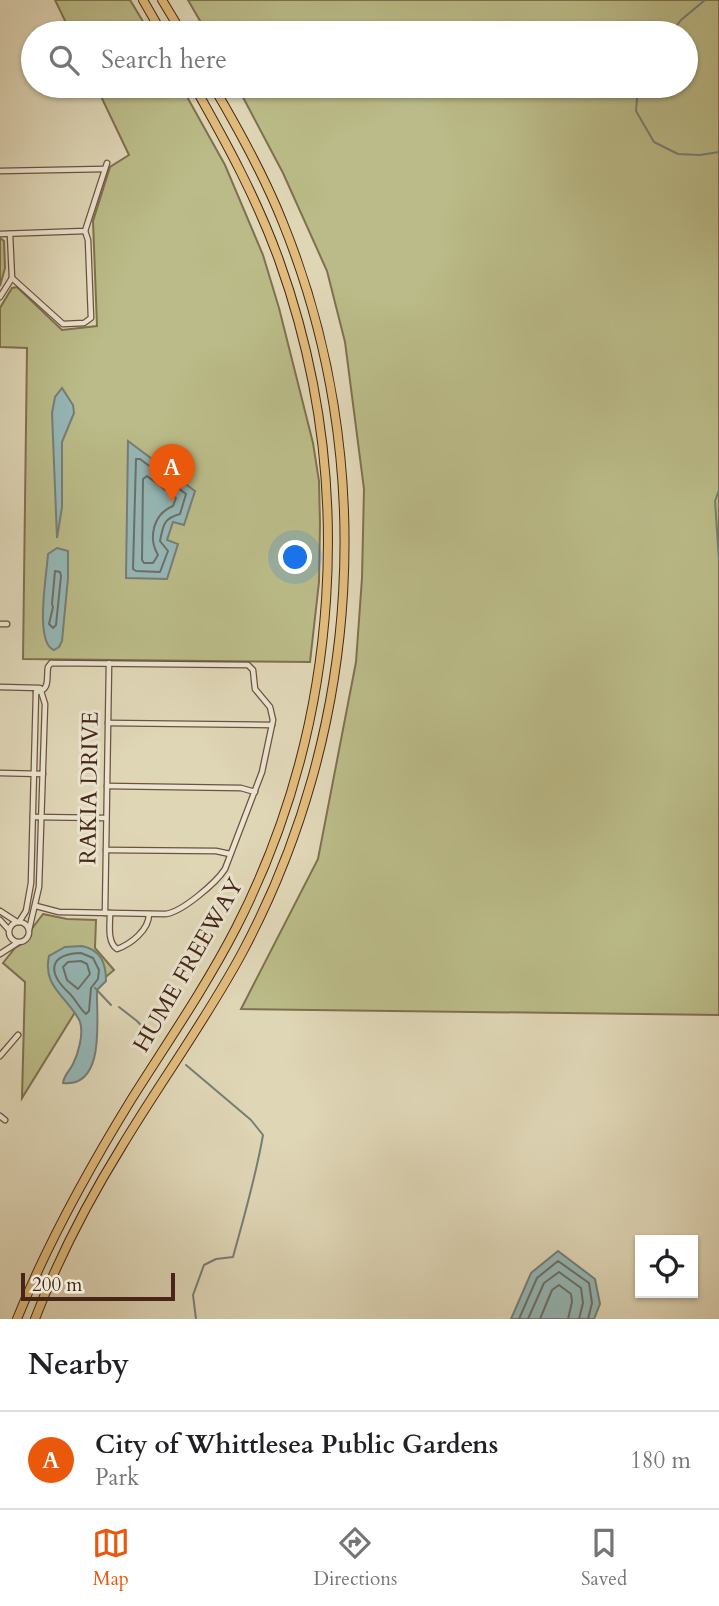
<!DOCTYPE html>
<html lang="en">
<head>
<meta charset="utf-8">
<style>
  :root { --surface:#fff; --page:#f6f6f6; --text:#202124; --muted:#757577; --line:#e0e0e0; --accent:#ea580c }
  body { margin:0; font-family:Cardo,serif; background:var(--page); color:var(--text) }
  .controls { position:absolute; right:21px; bottom:21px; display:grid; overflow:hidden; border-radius:0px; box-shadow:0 2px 5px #0004 }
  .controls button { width:63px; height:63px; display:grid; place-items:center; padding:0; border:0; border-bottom:2px solid var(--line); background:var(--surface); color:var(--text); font:35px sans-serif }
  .scale { position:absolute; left:21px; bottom:18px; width:154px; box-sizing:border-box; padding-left:7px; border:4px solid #472616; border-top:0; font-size:19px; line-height:24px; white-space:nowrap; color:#472616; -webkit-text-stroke:5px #eae4d0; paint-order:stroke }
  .you { position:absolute; left:296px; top:558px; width:24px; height:24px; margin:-18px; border:5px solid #fff; border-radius:50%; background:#1a73e8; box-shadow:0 0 0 10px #1a73e833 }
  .badge { display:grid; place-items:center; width:46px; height:46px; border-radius:50%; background:var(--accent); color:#fff; font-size:23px; font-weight:700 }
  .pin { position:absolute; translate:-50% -58px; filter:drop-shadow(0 2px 4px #0008) }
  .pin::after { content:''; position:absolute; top:37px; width:24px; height:21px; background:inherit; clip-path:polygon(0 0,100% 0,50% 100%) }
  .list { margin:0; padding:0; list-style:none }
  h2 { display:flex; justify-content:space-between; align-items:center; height:91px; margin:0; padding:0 28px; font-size:30px }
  h2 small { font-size:23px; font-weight:400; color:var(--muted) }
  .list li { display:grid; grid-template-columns:46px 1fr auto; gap:21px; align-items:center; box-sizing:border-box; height:98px; padding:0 28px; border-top:2px solid var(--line) }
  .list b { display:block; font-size:26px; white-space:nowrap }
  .list p { margin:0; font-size:23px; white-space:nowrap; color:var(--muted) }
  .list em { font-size:23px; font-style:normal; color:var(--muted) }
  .icon { flex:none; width:38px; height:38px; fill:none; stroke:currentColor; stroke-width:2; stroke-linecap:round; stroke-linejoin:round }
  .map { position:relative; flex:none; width:719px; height:1319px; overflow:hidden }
  .search { position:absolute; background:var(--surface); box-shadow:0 2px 5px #0004; left:21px; right:21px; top:21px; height:77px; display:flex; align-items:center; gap:18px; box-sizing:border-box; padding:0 24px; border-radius:38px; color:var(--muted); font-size:26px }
  .sheet { height:189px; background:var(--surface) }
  nav { display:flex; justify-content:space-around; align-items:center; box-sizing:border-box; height:98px; border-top:2px solid var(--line); background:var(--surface); font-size:19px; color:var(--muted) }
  nav a { display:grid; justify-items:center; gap:4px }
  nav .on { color:var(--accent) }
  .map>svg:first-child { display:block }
  .green { fill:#babb88; stroke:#80704f; stroke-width:2 }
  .water { fill:#95b7b6; stroke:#767d76; stroke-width:2 }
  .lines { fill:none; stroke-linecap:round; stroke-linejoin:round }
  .shore { stroke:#6e6e66; stroke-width:2 }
  .stream { stroke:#767d76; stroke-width:2 }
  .minor-casing { stroke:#6d523e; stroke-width:7 }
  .motorway-casing { stroke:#472616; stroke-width:10 }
  .minor { stroke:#eae4d0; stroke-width:4.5 }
  .motorway { stroke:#e0bb7b; stroke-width:8 }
  .labels { text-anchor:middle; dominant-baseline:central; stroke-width:6; stroke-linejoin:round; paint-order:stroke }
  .street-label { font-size:23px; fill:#472616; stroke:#eae4d0 }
</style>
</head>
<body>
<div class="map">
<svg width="719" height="1319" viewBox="0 0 719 1319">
  <rect width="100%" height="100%" fill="#dfd6b6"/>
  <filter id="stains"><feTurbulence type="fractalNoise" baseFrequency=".00286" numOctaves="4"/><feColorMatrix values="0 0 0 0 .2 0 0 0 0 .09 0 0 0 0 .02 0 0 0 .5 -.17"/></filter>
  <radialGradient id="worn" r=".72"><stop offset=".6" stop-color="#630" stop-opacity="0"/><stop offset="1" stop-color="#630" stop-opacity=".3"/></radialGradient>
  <g class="green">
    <path d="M55,0H130L150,33H71Z"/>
    <path d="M188,0H719V1015L241,1009L318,859L356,662L362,578L364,489L345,342L327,271L283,173L237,86H686V33H207Z"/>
    <path d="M96,86H181L225,165L263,255L279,308L313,443L319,481L320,524L319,582L310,662L23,659L27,348L0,347V308L12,288L17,287L62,330L97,326L93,221L110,167L129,155Z"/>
    <path d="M0,238L4,241L5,268L0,286Z"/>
    <path d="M43,914L67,919L96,920L95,948L114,970L87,993L22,1098L25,982L3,963L15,948L28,940L31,930Z"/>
  </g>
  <g class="water">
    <path d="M62,388L73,405L74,413L62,442V507L57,538L52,413L55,397Z"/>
    <path d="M128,441L195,491L184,525L173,522L167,540L178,544L167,579L126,578Z"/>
    <path d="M57,548L68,551V578L62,641L59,647L54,650C34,643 47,573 48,554Z"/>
    <path d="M82,946C101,950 106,963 106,981L97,990C96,1015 107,1088 63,1083C64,1075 69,1072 73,1064C78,1054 84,1034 80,1022C80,1021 75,1013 74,1012C61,993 43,983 49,956L65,947Z"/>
    <path d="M558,1251L595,1279L600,1304L594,1319H511L531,1273Z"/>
  </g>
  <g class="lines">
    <g class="shore">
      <path d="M136,459H140L186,494L180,514C164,518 163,525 160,541L168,551L160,572L136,571L133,569Z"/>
      <path d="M147,476L176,498L173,506C153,514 148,538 158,555L153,563H144L142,560L143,479Z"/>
      <path d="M55,571L60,572L61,576L56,625L53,628L49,624L53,607L52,604Z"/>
      <path d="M81,953L93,958L99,970L98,979L91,988L89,1011L86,1014C79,1008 75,998 68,992C47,972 49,954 81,953Z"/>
      <path d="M81,961L87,964L90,974L78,989L67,980L63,967L68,962Z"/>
      <path d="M519,1319L537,1278L558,1261L589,1283L592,1303L588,1319"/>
      <path d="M528,1319L544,1283L559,1272L581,1288L583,1303L579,1319"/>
      <path d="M540,1319L552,1290L559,1285L571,1294L572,1302L568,1319"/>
    </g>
    <g class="stream">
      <path d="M671,33L681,20L705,0"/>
      <path d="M638,86L636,111L654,142L678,154L700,155L719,152"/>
      <path d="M719,490L715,501L719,560"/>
      <path d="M95,988L111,1005"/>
      <path d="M119,1007L137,1021L154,1039"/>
      <path d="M186,1065L251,1120L263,1135C256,1176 244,1217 233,1257L216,1259L204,1265L193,1295L196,1319"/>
    </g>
    <defs>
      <g id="minor">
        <path d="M0,171L104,169"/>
        <path d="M0,234L85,231L107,163"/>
        <path d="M12,278L63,324L84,323L91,318L88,240L85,231"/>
        <path d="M0,297L12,278L10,234"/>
        <path d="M0,624H7"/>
        <path d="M0,687L40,688L45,704L39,887L29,930"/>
        <path d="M36,692C51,690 46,678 48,667L51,663L248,665L253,670L255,689L270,707L273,720L262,772L225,869C216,883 181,913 165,914L59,912L36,906"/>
        <path d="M108,723L272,725"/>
        <path d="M0,773L43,774"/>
        <path d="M107,786L241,788L255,792"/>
        <path d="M33,817L106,818"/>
        <path d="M106,850L216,851L230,854"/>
        <path d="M0,911L17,922"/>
        <path d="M105,913L109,663"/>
        <path d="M110,913C110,925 107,942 117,949C131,944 149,930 149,914"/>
        <path d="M0,920L9,930"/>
        <path d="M19,922L26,911L31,883L36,692"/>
        <circle cx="19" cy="932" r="10"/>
        <path d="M0,954L17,943"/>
        <path d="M0,1056L18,1035"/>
        <path d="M0,1116L5,1120"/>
      </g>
      <g id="motorway">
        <path d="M143,0L162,33"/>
        <path d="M162,0L182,33"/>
        <path d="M17,1319C48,1242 88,1170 131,1100C167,1043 205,988 236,928C341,723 357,477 279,260C257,199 226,142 194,86"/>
        <path d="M35,1319C58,1259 88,1201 122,1146C161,1081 206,1020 242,953C362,729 378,458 283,223C264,175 239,130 213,86"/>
      </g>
    </defs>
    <use href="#minor" class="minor-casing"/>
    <use href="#motorway" class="motorway-casing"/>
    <use href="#minor" class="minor"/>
    <use href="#motorway" class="motorway"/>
  </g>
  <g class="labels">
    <g class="street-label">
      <text transform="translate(89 788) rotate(-89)">RAKIA DRIVE</text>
      <text transform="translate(188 965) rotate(-60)">HUME FREEWAY</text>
    </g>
  </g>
  <rect width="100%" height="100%" filter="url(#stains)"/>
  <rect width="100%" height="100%" fill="url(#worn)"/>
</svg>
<div class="controls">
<button><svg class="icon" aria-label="locate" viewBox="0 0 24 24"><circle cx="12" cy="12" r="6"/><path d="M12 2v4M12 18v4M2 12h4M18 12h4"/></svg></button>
</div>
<div class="scale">200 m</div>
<div class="you"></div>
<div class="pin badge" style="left:172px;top:502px">A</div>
<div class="search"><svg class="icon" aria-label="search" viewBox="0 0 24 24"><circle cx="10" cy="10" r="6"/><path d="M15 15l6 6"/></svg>Search here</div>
</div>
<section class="sheet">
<h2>Nearby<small></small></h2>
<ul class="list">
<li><span class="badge">A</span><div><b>City of Whittlesea Public Gardens</b><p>Park</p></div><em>180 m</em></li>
</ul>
</section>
<nav>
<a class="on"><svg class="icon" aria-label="map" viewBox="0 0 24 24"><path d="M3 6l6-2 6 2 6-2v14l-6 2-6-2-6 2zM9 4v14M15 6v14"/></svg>Map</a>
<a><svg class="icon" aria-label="directions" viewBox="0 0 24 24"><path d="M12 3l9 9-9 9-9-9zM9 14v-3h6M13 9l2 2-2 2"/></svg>Directions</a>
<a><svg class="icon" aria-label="saved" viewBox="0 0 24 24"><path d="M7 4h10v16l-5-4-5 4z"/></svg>Saved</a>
</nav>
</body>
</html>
